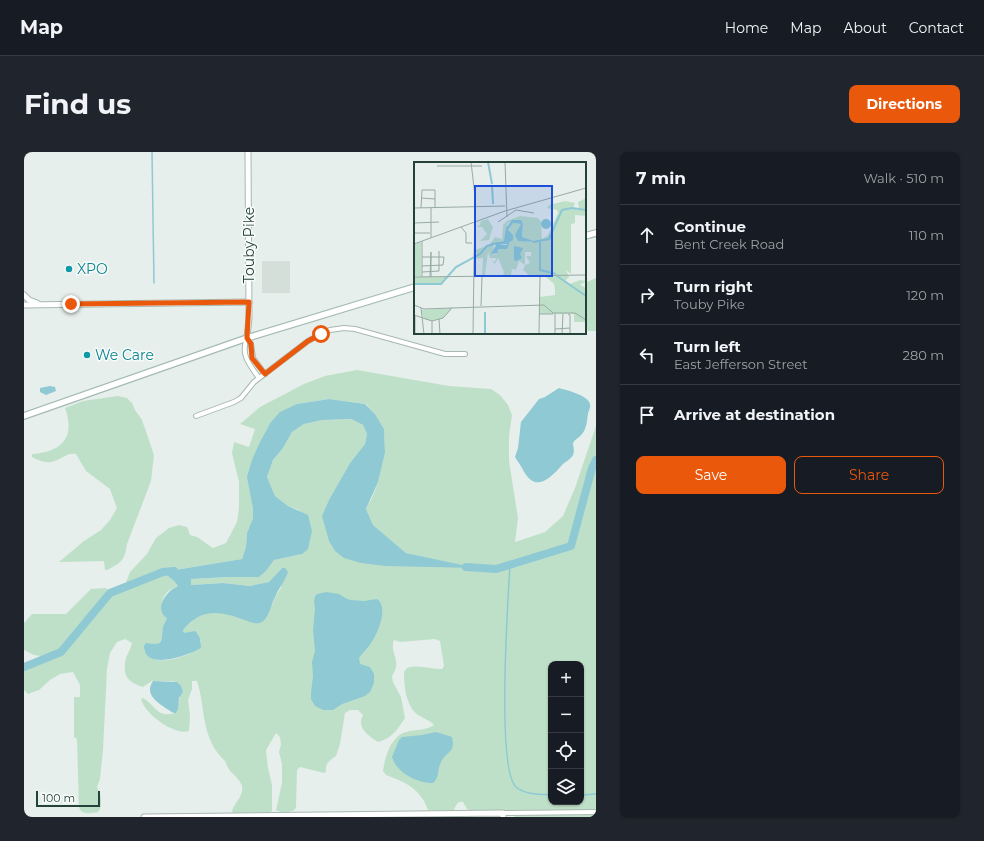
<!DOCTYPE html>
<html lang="en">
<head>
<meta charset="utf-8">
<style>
  :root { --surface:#171b24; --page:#20242c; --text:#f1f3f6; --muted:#9ea1a6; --line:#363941; --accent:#ea580c }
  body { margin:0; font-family:Montserrat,sans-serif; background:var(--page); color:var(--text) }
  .controls { position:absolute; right:12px; bottom:12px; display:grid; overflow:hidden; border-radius:8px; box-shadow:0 1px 3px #0004 }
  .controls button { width:36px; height:36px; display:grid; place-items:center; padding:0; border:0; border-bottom:1px solid var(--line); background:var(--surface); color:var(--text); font:20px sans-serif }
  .scale { position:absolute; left:12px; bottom:10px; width:64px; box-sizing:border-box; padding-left:4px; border:2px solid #24423a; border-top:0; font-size:11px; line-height:14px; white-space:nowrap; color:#24423a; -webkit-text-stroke:3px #f7fbf9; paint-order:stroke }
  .stop { position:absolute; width:12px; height:12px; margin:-9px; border:3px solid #ea580c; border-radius:50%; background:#fff }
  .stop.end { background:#ea580c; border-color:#fff; box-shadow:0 1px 4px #0008 }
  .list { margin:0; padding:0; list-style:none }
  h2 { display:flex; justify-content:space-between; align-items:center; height:52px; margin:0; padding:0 16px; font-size:17px }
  h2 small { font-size:13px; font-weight:400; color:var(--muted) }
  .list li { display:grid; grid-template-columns:26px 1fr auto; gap:12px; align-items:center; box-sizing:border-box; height:60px; padding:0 16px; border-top:1px solid var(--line) }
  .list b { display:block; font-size:15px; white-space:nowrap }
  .list p { margin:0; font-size:13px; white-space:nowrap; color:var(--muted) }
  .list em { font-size:13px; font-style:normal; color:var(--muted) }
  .actions { display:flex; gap:8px; padding:12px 16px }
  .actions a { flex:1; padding:9px 0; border:1px solid var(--accent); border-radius:8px; text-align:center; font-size:14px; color:var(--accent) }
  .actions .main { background:var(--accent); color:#fff }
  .icon { flex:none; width:22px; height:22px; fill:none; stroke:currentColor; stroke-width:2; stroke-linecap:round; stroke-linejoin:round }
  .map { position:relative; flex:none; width:572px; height:665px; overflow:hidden; border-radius:8px }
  header { display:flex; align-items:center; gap:24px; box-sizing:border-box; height:56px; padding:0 20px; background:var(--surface); border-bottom:1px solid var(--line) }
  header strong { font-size:19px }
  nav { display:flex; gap:22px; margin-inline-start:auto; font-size:14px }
  .intro { display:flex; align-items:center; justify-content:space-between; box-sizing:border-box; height:96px; padding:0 24px }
  h1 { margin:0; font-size:28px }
  .button { padding:10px 18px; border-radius:8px; background:var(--accent); color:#fff; font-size:14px; font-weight:700 }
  main { display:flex; gap:24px; padding:0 24px }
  aside { flex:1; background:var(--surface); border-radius:8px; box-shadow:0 1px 3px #0004 }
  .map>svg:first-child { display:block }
  .built { fill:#d4dfda }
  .green { fill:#bfe0c8; fill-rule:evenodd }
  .water { fill:#8ec9d4 }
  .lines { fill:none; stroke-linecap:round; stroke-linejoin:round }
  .stream { stroke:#8ec9d4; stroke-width:1.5 }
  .river { stroke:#8ec9d4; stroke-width:8 }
  .minor-casing { stroke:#a8b8b2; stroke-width:6 }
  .tertiary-casing { stroke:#a8b8b2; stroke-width:7 }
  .secondary-casing { stroke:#a4bbb3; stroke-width:8 }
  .minor { stroke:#fff; stroke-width:4 }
  .tertiary { stroke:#fff; stroke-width:5 }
  .secondary { stroke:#fff; stroke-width:5.5 }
  .route { stroke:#ea580c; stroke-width:5 }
  .culture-dot { fill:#0f9aa8; stroke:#f7fbf9; stroke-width:1.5 }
  .labels { text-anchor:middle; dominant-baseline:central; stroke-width:3; stroke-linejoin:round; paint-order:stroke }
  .street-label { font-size:14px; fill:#24423a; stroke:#f7fbf9 }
  .culture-label { font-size:14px; fill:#0d838f; stroke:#f7fbf9; text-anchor:start }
  .inset-river { fill:none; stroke:#8ec9d4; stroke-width:2 }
  .inset-road { fill:none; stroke:#98aaa4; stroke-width:1 }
  .view { fill:#1d4ed8; fill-opacity:0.15; stroke:#1d4ed8; stroke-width:2 }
  .inset-edge { fill:none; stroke:#24423a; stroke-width:2 }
</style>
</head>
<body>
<header>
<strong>Map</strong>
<nav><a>Home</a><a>Map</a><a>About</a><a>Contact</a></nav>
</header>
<div class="intro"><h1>Find us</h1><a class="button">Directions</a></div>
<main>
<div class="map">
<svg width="572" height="665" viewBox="0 0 572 665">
  <rect width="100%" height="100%" fill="#e6efeb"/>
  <rect class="built" x="238" y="109" width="28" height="32"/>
  <g class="green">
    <path d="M572,126V179H565L561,178V131Z"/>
    <path d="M333,218L425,234L467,237L476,243L484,253L488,263L485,284V309L494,366L491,390L521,380L539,364L551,336L572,274V658L449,659L443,657L439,650C433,649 432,654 430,658L420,659L404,658C397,637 381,630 362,623L359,619C361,605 367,584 382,580C392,577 401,579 410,573C406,568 400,567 394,563C382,554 380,534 380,520L383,516C394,512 406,517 418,517L420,514L416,489L411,487L376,490L370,488C365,503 379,508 368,524L369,530L377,545L381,566C374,577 367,587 354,590C345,584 332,576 339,563L334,558H326L321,561L316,592L312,604C305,609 301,611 302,620L300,621L276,615L273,618L272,656L269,659C264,660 256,661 252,658L258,631V612L255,600L257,593L256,585L252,581L242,598L244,616L248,633V658L247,660L209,661L208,659C210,651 220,644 218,634C216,628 211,624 207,620C204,617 203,613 201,609C198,606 195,603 193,600C177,577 181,553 173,529H168V537L164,548L166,564L165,579C150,584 120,561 117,547L119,546C127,550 131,560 140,562C143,563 148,561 152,561L156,545L150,529H128L119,535C103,530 98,523 102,506C104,501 107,496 108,491L101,487L93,490L86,501L83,517L79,598L76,627L73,635L77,646V653L76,657L74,660C67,661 57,664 55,655L53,587L50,585V545H56V533L49,520L36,522L26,528L15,538L4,542L0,538V517L2,514L23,505L10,503L0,498V471L8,462H42L67,437L82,436L86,441L100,436L106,420L123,402L132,386L145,376L155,373L163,375L166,383L173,385L189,396L202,391L213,370L215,356V330L208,301L210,290L225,295L231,277L216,272L236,255L280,232L301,224ZM305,247L342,252L351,262L360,277L361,301L354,330L348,346L342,357L349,373L382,401L409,407L305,389L306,346L326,311L341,292L343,282L339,273L327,267L298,268L280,272L268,280L259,296L249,308L243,325L251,344L264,354L275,358L278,402L250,408L242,419L235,425H205L167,427V433L199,431L227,434L235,432L245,430L258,416L257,436L251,445L248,453L219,467C212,465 204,461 198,460C182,458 169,466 159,478L160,481L177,488V496C164,503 148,510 133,508C129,507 124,502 120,499L128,492C139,495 138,483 140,475C140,472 142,470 143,466C143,461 138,457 138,452C138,443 146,436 154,434L150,429L139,420L218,407L222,395L223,381L229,366V357L227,342L273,252ZM527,512H557V650H527Z"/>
    <path d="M94,244L103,246L108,251L111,258L118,268L130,303L127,329L103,392C101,408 97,411 83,418H81L80,409L35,410L60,389L77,378L86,368L93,356L86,337L62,319L52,302C43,300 37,308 27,310C21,311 13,308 8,305V302C37,300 52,286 41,256L59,249Z"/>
    <path d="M572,660V665H491L488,661Z"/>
  </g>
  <g class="water">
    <path d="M26,234L31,235L32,239L22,243L16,240V236Z"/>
    <path d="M535,236C542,238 564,243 566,252C567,255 565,258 564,261C563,268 563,276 558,282C555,286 551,287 549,291C549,295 551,299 549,303C547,307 541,310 538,313C524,329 510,341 498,316C496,312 493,309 491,305L494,296L497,270L515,247L521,245Z"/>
    <path d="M305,247L341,252L351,262L360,277L361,301L354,330L342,357L349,373L382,401L452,416L362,414L337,411L320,406L311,399L305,389L298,364L306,346L326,311L341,292L343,282L339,273L327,267L298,268L280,272L268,280L259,296L249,308L243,325L251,344L264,354L284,363L288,379L284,397L278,402L250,408L242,419L235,425H205L167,427V433L199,431L226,434L235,432L245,430L258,416H261L264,420C261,429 255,436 251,445C247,452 245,468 236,471C231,472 225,470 221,468C196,459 178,455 159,478L160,481L171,479C176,484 177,488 177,496C165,503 120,520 120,494L122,491C140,494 137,490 139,475C140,472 142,469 143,466C129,457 143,438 154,434L150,429L139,420L218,407L222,395L223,381L229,366V357L223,325L228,308L235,292L247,270L256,260L273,252Z"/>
    <path d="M302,440L315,442L323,447L327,448L340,449L353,447C365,455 354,481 347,491C344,496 339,500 335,506L336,512L346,515L350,522V531L346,540L341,544L318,552L309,558H299L291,554L287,547V541L289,524L288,510L291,499L289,478L291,457L290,449L291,444L293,442Z"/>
    <path d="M129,529L153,530L157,534L159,540L155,546L154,557L152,561C148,561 147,559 143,557C133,550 120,542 129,529Z"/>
    <path d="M412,580L428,585C432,602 422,599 417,610C413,618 416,625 409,631C393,631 373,621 368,605L375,588L378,585L398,583Z"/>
  </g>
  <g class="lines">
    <g class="stream">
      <path d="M128,0L130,131"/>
      <path d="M486,413C484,448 472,616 492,635C502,643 515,642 527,643"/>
      <path d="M557,643L572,642"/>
    </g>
    <g class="river">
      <path d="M442,415L472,417L547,394L568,316L572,308"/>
      <path d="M0,515L37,500L86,441L139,420L150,419"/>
    </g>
    <defs>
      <g id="minor">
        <path d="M223,186C216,203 226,213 235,226"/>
        <path d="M223,186L227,192L229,206L241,222"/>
        <path d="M172,264L210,250L217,246L230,230L284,189L297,182L306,178L320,176L331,177L421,202H441"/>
        <path d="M479,661L572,660"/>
      </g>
      <g id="tertiary">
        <path d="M0,143L5,148L13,151"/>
        <path d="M0,153L225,150"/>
        <path d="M223,186L225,166L224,0"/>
        <path d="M120,665L479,661V665"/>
      </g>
      <g id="secondary">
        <path d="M561,84L572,81"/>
        <path d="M0,264L223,186L391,135"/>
      </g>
    </defs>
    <use href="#minor" class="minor-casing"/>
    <use href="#tertiary" class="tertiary-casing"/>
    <use href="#secondary" class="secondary-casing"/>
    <use href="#minor" class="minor"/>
    <use href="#tertiary" class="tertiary"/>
    <use href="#secondary" class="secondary"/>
  </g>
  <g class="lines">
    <path class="route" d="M47,152L225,150L223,186L227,192L228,206L241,222L284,189L297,182"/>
  </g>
  <g class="culture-dot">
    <circle cx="45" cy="117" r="4"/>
    <circle cx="63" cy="203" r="4"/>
  </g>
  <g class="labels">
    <g class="street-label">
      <text transform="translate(225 93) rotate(-90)">Touby Pike</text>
    </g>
    <g class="culture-label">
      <text x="53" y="117">XPO</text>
      <text x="71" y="203">We Care</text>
    </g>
  </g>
  <g transform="translate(390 10)">
    <rect width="172" height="172" fill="#e6efeb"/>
    <path d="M172,36V54L161,53V61L157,62V112L152,108L155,115L151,119L145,114L156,122L166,118L172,119L166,123L172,126V160H160V152H125V135L141,133V127L140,122L132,115L115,113L109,108L111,103L116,101L112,94H117V90H111V103L105,99L102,108L98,107L97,113H89L90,110L84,96L81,102L77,98L81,100L82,96H76L74,90L71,113H68L69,96L62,97L63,92L61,88L75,83L81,75L88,77L89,63L93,59L106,54L124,56L127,60L128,77L134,73L144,51L143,48L133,46L135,43L151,39L161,41L159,46L165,47L164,40ZM102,58L109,62L108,75L119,80L103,78L107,62L99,61L94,68L98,78L84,82L96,80L93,87H85L83,89L85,91L79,93L80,81L90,79L94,61ZM74,57L79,65L75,78L66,79L73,72L68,65H62L66,63L67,59ZM7,80V114H0V82ZM36,114L27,122L0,123V115ZM38,146L29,156L16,159L10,157L7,148Z" fill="#bfe0c8" fill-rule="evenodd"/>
    <path d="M127 62a5 5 0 1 1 10 0a5 5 0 1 1-10 0ZM98,58H107L109,62L108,75L122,80L104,79L101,73L107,62L99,61L94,68L99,73V78L93,82H84L92,83L96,80L93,87H85L83,89L85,91L77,92L82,83L80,81L90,79L92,66ZM100,84L109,86L106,92L108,96L102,99L100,98Z" fill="#8ec9d4"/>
    <path class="inset-river" d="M74,0L78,22M78,23L79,42M119,80L135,77L148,48L158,46L172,48M126,80V108L142,112M143,114L172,134M0,122H27L42,105L66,92L73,84L83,81M71,172V150"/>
    <path class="inset-road" d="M57,0L61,34L59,172M91,0L93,55M23,4H68M7,36L21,37M0,46L91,44M7,46L8,28H21V46M17,46V76M84,60L102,48L120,51M0,61L25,60M47,65L52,71V81H58M0,71H16M0,82L91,49L172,26M8,95H30L29,103L8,104M8,110L25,109V89M0,115L172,113M8,115V79M16,115L17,90V115M0,143L10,147L38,146M67,144L68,114M7,146L10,172M125,152H139M154,152L156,153V172M0,153L18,159L29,156L38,146L130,143L139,151H161L172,158M25,157L26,172M18,159V172M141,167L156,166M1,172V153M125,172L126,113M141,172V152M148,172L149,152"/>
    <path class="view" d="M61,24H138V114H61Z"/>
    <rect width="172" height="172" class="inset-edge"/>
  </g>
</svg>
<div class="controls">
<button>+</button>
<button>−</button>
<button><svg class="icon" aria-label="locate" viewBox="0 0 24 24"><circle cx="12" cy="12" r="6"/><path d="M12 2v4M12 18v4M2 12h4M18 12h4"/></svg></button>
<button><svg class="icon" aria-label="layers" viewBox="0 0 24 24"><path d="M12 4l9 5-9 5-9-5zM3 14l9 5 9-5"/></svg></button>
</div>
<div class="scale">100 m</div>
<div class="stop" style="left:297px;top:182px"></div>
<div class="stop end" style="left:47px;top:152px"></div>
</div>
<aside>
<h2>7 min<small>Walk · 510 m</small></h2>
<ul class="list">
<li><svg class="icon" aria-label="ahead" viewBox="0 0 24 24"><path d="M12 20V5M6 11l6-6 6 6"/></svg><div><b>Continue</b><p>Bent Creek Road</p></div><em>110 m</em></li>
<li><svg class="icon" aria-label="right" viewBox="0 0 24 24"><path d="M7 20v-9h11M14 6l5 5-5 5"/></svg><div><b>Turn right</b><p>Touby Pike</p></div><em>120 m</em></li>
<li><svg class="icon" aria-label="left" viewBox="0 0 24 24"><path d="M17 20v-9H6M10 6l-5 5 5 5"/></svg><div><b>Turn left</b><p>East Jefferson Street</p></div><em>280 m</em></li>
<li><svg class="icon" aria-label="arrive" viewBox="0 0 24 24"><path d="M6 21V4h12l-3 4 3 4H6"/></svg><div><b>Arrive at destination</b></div></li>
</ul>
<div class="actions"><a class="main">Save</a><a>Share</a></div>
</aside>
</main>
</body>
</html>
